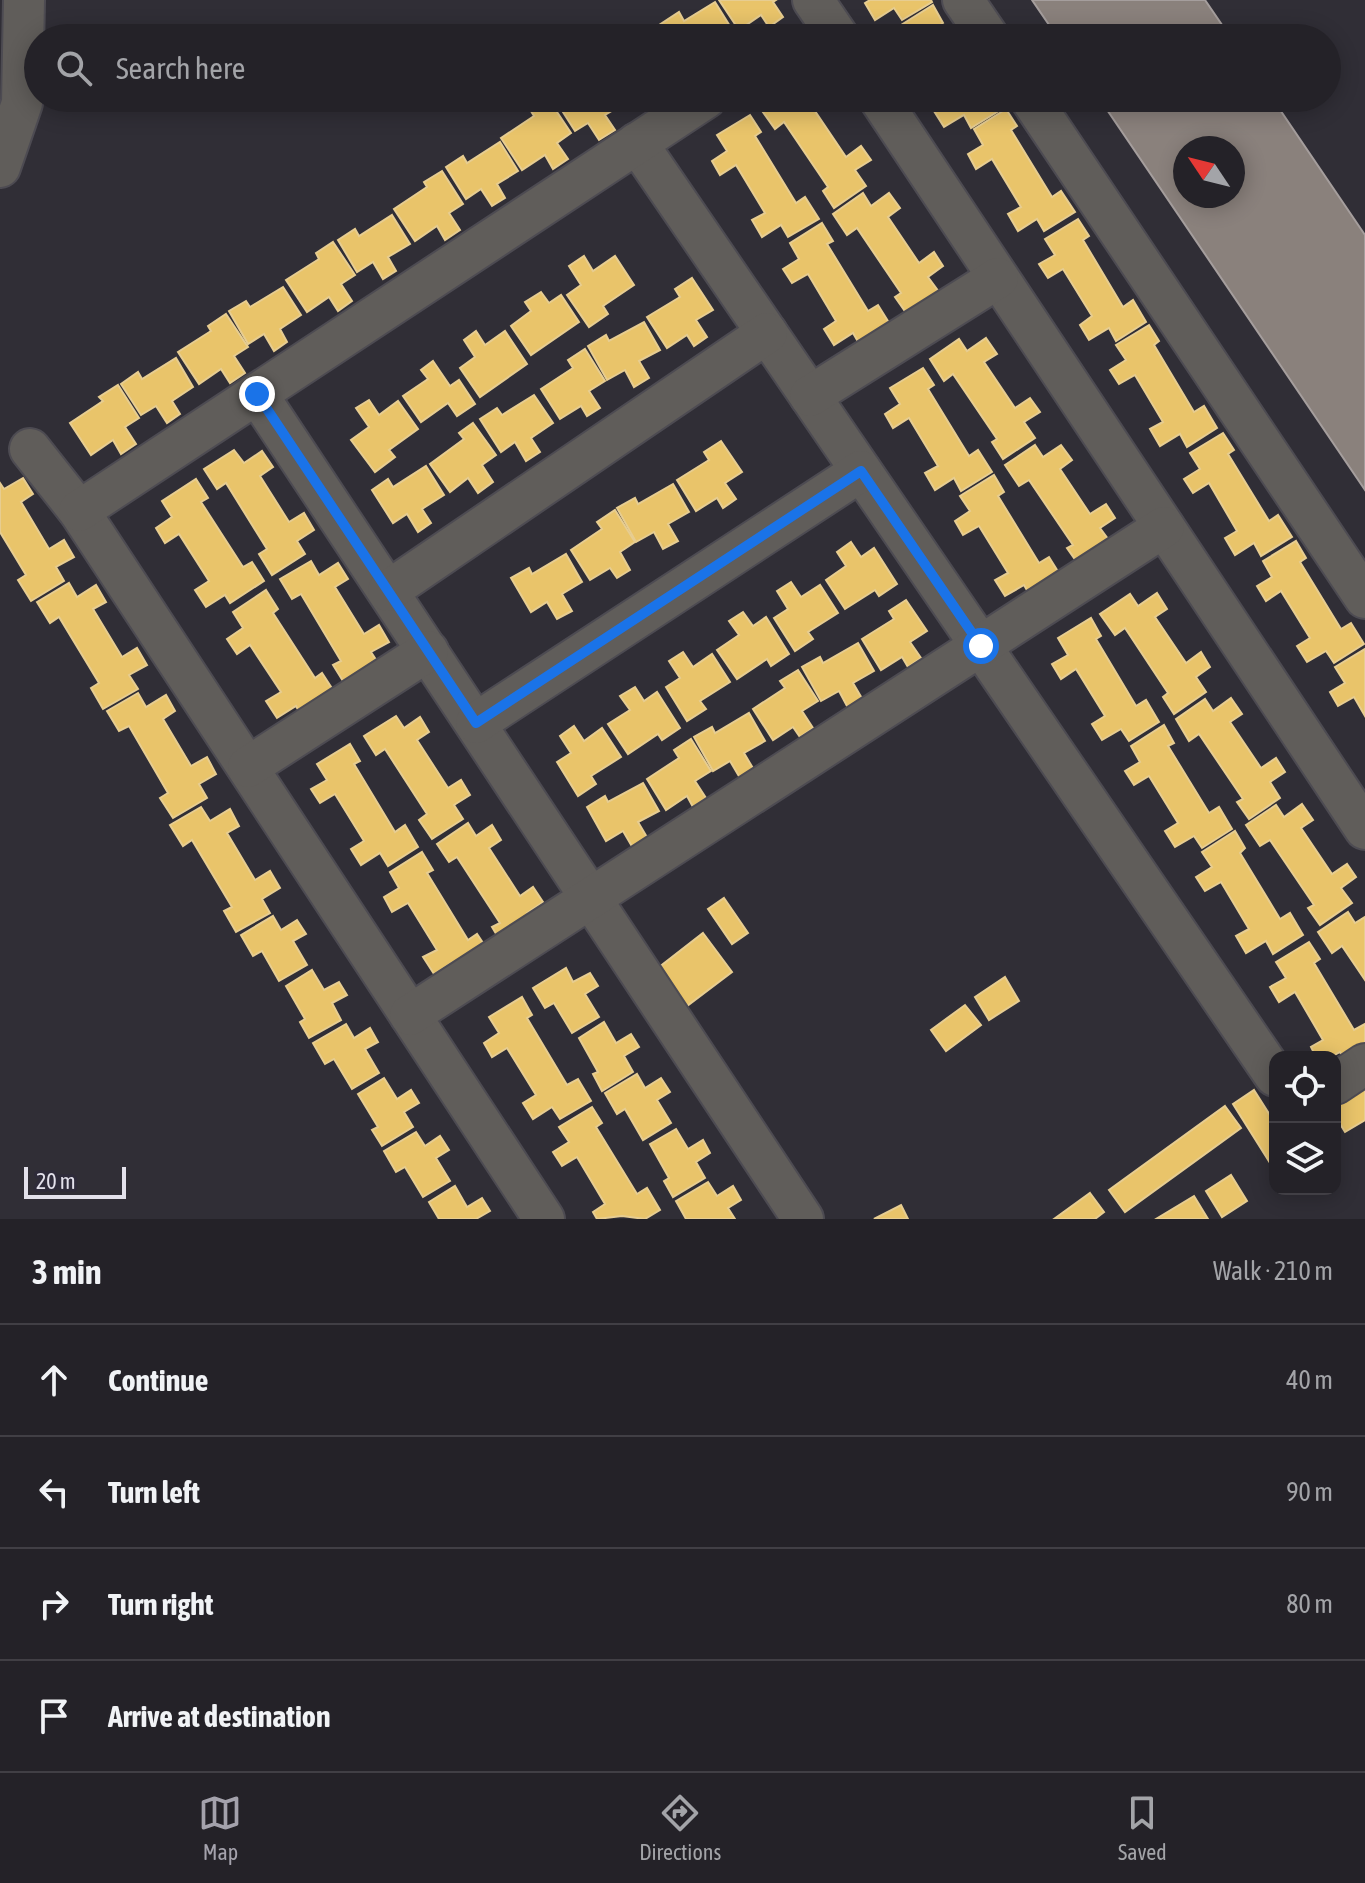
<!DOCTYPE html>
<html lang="en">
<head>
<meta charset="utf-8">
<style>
  :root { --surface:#242228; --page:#302f34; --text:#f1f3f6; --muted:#a3a4a8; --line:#413f45; --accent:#a4a2ac }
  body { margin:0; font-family:"Asap Condensed",sans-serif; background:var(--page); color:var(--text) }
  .controls { position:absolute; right:24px; bottom:24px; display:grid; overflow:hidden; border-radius:16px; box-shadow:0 4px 20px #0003 }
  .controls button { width:72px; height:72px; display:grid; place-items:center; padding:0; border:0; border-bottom:2px solid var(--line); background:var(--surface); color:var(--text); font:40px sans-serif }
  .compass { position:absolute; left:1173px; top:136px; width:72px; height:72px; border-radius:50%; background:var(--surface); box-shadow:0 4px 20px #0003; rotate:305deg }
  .scale { position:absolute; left:24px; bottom:20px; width:102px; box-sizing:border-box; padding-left:8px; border:4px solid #e3e1eb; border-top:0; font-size:22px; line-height:28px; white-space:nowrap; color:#e3e1eb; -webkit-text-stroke:6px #2e2b3a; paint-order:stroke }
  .stop { position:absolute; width:24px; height:24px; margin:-18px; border:6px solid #1a73e8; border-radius:50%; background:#fff }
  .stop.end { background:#1a73e8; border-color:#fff; box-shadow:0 2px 8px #0008 }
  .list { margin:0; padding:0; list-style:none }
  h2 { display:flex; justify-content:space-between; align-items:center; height:104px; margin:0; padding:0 32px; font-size:34px }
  h2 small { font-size:26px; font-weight:400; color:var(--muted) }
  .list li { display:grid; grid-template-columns:52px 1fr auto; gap:24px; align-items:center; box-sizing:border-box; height:112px; padding:0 32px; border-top:2px solid var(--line) }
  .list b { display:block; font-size:30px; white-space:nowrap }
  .list em { font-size:26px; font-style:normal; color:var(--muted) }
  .icon { flex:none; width:44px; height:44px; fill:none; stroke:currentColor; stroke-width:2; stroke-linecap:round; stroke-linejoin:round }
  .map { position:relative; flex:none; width:1365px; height:1219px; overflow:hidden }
  .search { position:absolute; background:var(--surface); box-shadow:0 4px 20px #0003; left:24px; right:24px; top:24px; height:88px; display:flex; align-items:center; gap:20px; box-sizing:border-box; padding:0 28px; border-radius:44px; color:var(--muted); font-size:30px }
  .sheet { height:552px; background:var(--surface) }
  nav { display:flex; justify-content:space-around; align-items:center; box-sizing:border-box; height:112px; border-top:2px solid var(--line); background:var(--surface); font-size:22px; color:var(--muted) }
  nav a { display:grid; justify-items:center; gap:4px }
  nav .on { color:var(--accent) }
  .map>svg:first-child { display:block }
  .homes { fill:#e9c46a; stroke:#e7cd91; stroke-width:2 }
  .industry { fill:#8a817c; stroke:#a59e9d; stroke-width:2; fill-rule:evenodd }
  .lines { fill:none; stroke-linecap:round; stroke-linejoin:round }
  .minor-casing { stroke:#4d4b52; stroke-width:44 }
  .minor { stroke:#605d5a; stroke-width:40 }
  .route { stroke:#1a73e8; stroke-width:10 }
</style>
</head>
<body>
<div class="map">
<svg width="1365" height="1219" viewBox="0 0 1365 1219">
  <rect width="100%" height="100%" fill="#302e36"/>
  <g class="homes">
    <path d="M719,0H776L773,2L783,17L769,27L761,15L739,30Z"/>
    <path d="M870,0H931L932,2L902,20L894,8L875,20L865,3Z"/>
    <path d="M715,2L733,31L722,38H667L659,25L679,12L684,21Z"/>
    <path d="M933,5L943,23L938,26L945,38H908L901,25Z"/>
    <path d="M657,27L664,38H640Z"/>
    <path d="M554,98H624L627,102L605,115L615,130L599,140L588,123L575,131Z"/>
    <path d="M775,98H824L827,103L815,111L846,157L861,146L871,160L855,170L866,186L834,208L823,191L828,187L784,122L775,129L760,108Z"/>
    <path d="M944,98H995L1002,109L971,128L964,115L944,127L934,111L947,103Z"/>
    <path d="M549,100L571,133L557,143L568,159L553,169L545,155L522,170L501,138L534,116L531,111Z"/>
    <path d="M1006,109L1017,126L1011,130L1052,197L1061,191L1075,212L1044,231L1037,219L1018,231L1008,214L1021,207L992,159L976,169L968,154L983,145L974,129Z"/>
    <path d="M750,115L761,132L755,136L796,203L805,197L819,219L788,237L781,225L762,237L752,220L765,213L736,165L720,175L712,161L727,151L717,135Z"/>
    <path d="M500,142L518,171L497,184L505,198L492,206L481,189L466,199L446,167L463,156L467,163Z"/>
    <path d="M442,171L463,204L449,213L460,230L445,240L437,226L415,241L394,209L427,187L424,182Z"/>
    <path d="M863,193L871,206L889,193L900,208L888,217L919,263L934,252L943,266L928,277L939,292L907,314L895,297L901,293L857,228L847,235L833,214Z"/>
    <path d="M392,215L410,244L388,257L396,271L383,279L373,262L357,272L338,240L355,229L359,236Z"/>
    <path d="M1078,219L1089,236L1083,240L1123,307L1133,300L1146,322L1116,341L1109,328L1089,340L1080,325L1092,316L1063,269L1048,278L1039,264L1055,255L1045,239Z"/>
    <path d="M822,223L833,241L827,244L868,311L878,305L891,326L860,345L853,333L834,345L824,329L836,321L808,274L792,283L783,269L799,259L790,243Z"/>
    <path d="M333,242L355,275L341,284L352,301L338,311L329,297L307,312L286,280L319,259L316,253Z"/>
    <path d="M584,256L593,271L615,256L634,285L603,306L608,314L589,327L567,295L581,285L569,266Z"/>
    <path d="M692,278L713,310L696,320L707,337L694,346L687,335L667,348L647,317L680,297L675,289Z"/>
    <path d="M283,287L301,315L280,329L287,342L274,351L264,334L248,344L229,311L246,301L250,307Z"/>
    <path d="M541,292L549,303L561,295L579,322L531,355L511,326L531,311L525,302Z"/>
    <path d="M226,314L248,347L234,356L245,373L230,383L221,369L199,384L178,352L211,331L208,326Z"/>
    <path d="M644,322L660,350L639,361L649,378L634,387L625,370L607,380L588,346L606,335L609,341Z"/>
    <path d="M1149,325L1159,341L1154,345L1194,412L1204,406L1217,428L1187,447L1180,434L1160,446L1150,429L1163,422L1135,375L1119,384L1110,370L1126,360L1116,345Z"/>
    <path d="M476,331L485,345L505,331L527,364L480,397L460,368L475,357L464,340Z"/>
    <path d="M986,338L997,354L984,362L1015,408L1030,398L1040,412L1024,422L1035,438L1003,459L992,442L997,439L953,374L944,381L930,359L959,339L967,351Z"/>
    <path d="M585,349L605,381L589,391L600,408L587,416L581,406L560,419L541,389L573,368L568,360Z"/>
    <path d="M176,358L193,387L172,401L180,414L167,423L156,406L141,415L121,384L138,372L142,379Z"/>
    <path d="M433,361L450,386L459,380L475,404L457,416L448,403L421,422L403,396L428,379L421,370Z"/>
    <path d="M923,368L934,385L928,389L969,456L978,450L992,472L961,491L954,478L935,490L925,473L938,466L909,418L893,428L885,414L900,404L890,388Z"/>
    <path d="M118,385L139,418L125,427L136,444L121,454L113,440L91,455L70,423L103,401L99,397Z"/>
    <path d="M534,395L553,423L531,438L540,452L526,461L515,442L501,452L480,419L497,408L502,415Z"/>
    <path d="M369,400L379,415L398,401L418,429L389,450L395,457L375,472L351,440L369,427L356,408Z"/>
    <path d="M473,423L496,455L482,465L493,482L478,493L468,478L450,492L430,464L464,439L459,433Z"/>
    <path d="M1223,433L1234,450L1228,454L1269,521L1278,515L1292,537L1261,556L1254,543L1235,555L1225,538L1237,531L1209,483L1193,493L1184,479L1200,469L1190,453Z"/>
    <path d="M721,441L742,472L725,483L736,499L723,508L717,498L696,511L677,480L709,460L704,452Z"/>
    <path d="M1035,445L1043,457L1061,445L1072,460L1060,469L1090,514L1106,504L1115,518L1100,528L1111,543L1079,565L1067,548L1073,545L1029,480L1019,486L1005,465Z"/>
    <path d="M234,450L244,463L262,451L273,467L260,476L289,522L304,513L314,530L297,541L305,554L272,575L259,554L267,549L226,483L217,489L204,469Z"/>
    <path d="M426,466L444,495L422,509L431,523L418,532L407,514L393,523L372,490L388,479L393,487Z"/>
    <path d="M994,475L1004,492L998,496L1039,563L1049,557L1062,578L1031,597L1024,585L1005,596L995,580L1008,573L979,526L963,535L955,521L970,511L960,496Z"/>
    <path d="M23,478L33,494L21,502L49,549L64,540L74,557L56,567L64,581L31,601L18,580L26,575L0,532V483L4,489Z"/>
    <path d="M196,479L208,498L201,502L243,567L252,562L264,581L230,603L225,595L206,607L195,590L209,581L179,534L165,543L156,528L172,517L162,501Z"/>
    <path d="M673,484L689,512L668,524L678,541L663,549L654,532L636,542L617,508L635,498L638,504Z"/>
    <path d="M615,510L635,542L620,552L630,570L617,578L610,568L590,580L571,550L602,529L597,522Z"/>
    <path d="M1296,541L1306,558L1300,562L1341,629L1351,623L1364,644L1334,663L1326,651L1307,662L1297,646L1310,638L1281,591L1266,601L1257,586L1272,577L1263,561Z"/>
    <path d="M851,542L861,557L874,548L897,584L879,596L875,590L845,609L826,580L846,566L837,552Z"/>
    <path d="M566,554L582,582L562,594L572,611L557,619L547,602L531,612L511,578L529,568L532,574Z"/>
    <path d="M311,561L319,575L338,563L348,579L335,587L364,634L379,625L389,642L371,652L380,666L346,686L333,665L341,661L301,594L292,599L280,579Z"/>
    <path d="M791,582L801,597L820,585L838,613L808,632L813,639L795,651L774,618L788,609L777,591Z"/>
    <path d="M69,583L77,597L96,585L106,602L93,609L122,657L137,648L147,665L129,675L138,689L103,709L91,688L99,683L59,617L50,623L37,602Z"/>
    <path d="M266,590L278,609L273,613L315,678L322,673L335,693L301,715L296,706L277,718L266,701L281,692L250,645L237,654L227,639L243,628L233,612Z"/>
    <path d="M1157,593L1167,609L1155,617L1186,663L1201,652L1210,667L1196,677L1206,692L1174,714L1163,697L1168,693L1125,628L1115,635L1100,614L1130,594L1138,606Z"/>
    <path d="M906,600L927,631L910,642L921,658L908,667L902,657L881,670L862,639L894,619L889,611Z"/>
    <path d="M743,612L753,626L766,617L789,654L771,666L767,659L737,679L717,650L739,635L729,621Z"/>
    <path d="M1091,618L1101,636L1096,639L1136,706L1146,700L1159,722L1129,741L1121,729L1102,740L1092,724L1105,716L1076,669L1061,679L1052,664L1068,655L1058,638Z"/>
    <path d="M858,643L874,671L853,683L863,700L848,708L839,691L821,701L802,667L820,657L823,663Z"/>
    <path d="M1365,649V716L1354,697L1338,706L1330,692L1345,683L1335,667Z"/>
    <path d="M683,652L693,667L712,654L730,682L700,701L706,709L687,721L666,687L680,678L669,661Z"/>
    <path d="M798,670L818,701L802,711L813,728L800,737L793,727L773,740L753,709L785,688L780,681Z"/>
    <path d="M635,687L644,701L657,692L680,728L662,740L658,734L628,754L608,724L630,710L620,696Z"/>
    <path d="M138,693L146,707L166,695L175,711L163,719L191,766L207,757L216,774L199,784L207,798L173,818L160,798L168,793L129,726L119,731L107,711Z"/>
    <path d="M1231,698L1242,714L1230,722L1261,768L1276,758L1285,772L1270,782L1280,798L1249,819L1237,802L1243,799L1199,734L1189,741L1176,719L1205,699L1213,711Z"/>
    <path d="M749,713L765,741L744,753L754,770L740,778L730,761L713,771L694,737L712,727L715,733Z"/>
    <path d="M396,716L404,728L420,717L429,732L417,740L448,788L461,780L470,795L454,805L463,819L432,839L419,820L427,814L385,749L376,755L364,736Z"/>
    <path d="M1164,725L1174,743L1168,746L1209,813L1219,807L1232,829L1202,848L1194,836L1175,847L1165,831L1178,823L1149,776L1134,785L1125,771L1140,762L1131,746Z"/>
    <path d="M574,726L584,741L602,728L621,757L591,776L596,784L578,796L557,762L571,753L560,736Z"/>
    <path d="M691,739L711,771L695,781L706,798L693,807L687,796L666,810L647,779L679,758L674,750Z"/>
    <path d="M350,744L360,761L354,764L395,832L405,825L418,847L388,866L380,853L361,865L351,849L364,841L335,794L320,803L311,789L327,780L317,764Z"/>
    <path d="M643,783L659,811L638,822L648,839L633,848L623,831L606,841L587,807L605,796L608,802Z"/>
    <path d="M1302,804L1313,820L1301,828L1332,874L1347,864L1356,877L1341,888L1352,903L1320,925L1308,908L1314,905L1270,840L1260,846L1246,825L1276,805L1284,817Z"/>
    <path d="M201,807L210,821L230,809L239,826L227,833L255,880L270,871L280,888L262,899L270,913L236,932L224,911L232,907L192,840L183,846L170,825Z"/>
    <path d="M468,823L476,836L492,825L501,840L489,848L520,896L533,887L543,902L527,913L535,926L504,947L492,927L500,923L457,857L449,862L437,844Z"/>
    <path d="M1235,831L1245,848L1240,853L1280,919L1290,913L1303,935L1273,954L1266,941L1246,953L1236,936L1249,929L1221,882L1205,891L1196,877L1212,867L1202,852Z"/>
    <path d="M422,852L433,870L427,873L468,940L477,934L491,955L460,974L453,962L434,974L423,957L437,950L408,903L392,912L384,897L399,888L390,872Z"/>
    <path d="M724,898L748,933L732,944L708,909Z"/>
    <path d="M1348,912L1355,923L1365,917V980L1342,946L1332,953L1318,932Z"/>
    <path d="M273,916L281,930L297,920L306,934L293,941L307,965L279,981L262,951L253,956L241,935Z"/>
    <path d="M703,933L732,972L687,1006L658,968Z"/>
    <path d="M1309,942L1320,959L1314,963L1354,1030L1365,1024V1053L1347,1064L1340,1052L1331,1057H1316L1311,1047L1323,1040L1295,992L1279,1002L1270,987L1286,978L1276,962Z"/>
    <path d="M566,968L573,982L590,973L598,986L585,994L599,1017L572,1033L554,1003L545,1008L533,988Z"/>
    <path d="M312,970L324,990L339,982L347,995L332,1003L341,1020L309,1038L300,1022L305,1019L286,986Z"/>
    <path d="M1005,977L1019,1001L989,1020L975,997Z"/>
    <path d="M522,997L532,1015L527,1018L567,1085L578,1079L591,1101L560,1119L552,1107L533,1119L523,1103L536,1095L507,1048L492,1057L484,1043L499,1033L489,1017Z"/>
    <path d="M965,1005L981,1025L946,1051L931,1030Z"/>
    <path d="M604,1022L616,1043L631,1034L639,1047L624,1056L633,1072L602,1091L593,1074L598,1072L579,1038Z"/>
    <path d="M346,1024L354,1038L370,1028L378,1042L365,1049L379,1073L352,1089L334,1059L325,1064L313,1043Z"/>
    <path d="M637,1074L645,1088L661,1078L670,1092L657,1100L671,1123L643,1140L625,1109L617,1114L605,1093Z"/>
    <path d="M384,1078L397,1099L411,1090L419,1103L404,1112L413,1127L382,1146L372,1130L378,1127L358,1094Z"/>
    <path d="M1365,1079V1120L1345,1132L1335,1116V1097Z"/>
    <path d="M1254,1090L1275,1123V1160L1270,1163L1233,1104Z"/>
    <path d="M1225,1106L1241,1128L1125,1212L1109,1190Z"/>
    <path d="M592,1107L602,1123L596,1127L637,1194L647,1188L660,1210L645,1219L622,1216L597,1219L593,1212L605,1204L577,1157L562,1166L553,1152L569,1142L559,1127Z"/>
    <path d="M676,1129L688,1149L703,1140L710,1153L696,1162L705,1178L673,1197L664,1181L669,1178L650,1144Z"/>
    <path d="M416,1132L425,1146L440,1136L449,1150L436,1158L450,1181L423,1197L405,1167L396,1172L384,1151Z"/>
    <path d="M1231,1175L1247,1201L1222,1217L1206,1191Z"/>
    <path d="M708,1182L717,1196L733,1186L741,1200L728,1208L735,1219H686L676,1201Z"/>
    <path d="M455,1186L467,1207L482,1198L490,1211L476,1219H439L429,1202Z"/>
    <path d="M1090,1193L1104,1212L1095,1219H1054Z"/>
    <path d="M1194,1196L1208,1219H1156Z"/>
    <path d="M901,1205L908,1219H874Z"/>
  </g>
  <g class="industry">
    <path d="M1032,0H1205L1231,38H1058Z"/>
    <path d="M1099,98H1272L1365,235V490ZM1185,148H1233V196H1185Z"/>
  </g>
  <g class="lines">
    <defs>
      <g id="minor">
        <path d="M813,0L839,38"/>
        <path d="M963,0L989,38"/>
        <path d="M879,98L1365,829"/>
        <path d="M1030,98L1365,598"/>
        <path d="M637,143L1275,1076"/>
        <path d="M0,167L22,103L24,0"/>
        <path d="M257,394L803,1219"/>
        <path d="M810,396L998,278"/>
        <path d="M30,449L79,511L544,1219"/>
        <path d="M79,511L706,98"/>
        <path d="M388,591L767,333"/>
        <path d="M476,723L861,471"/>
        <path d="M248,767L428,651"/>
        <path d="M410,1015L1164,527"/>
        <path d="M1335,1084L1365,1064"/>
      </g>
    </defs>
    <use href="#minor" class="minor-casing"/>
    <use href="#minor" class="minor"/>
  </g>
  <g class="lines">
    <path class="route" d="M257,394L476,723L861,471L981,646"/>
  </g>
</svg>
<div class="controls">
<button><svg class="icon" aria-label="locate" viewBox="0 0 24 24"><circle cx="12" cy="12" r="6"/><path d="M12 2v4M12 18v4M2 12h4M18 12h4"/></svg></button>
<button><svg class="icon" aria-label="layers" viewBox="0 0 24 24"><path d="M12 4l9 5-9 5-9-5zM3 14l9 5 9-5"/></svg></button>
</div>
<svg class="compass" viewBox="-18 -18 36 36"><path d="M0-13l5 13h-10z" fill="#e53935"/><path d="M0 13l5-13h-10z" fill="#a3a4a8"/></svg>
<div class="scale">20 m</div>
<div class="stop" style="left:981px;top:646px"></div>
<div class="stop end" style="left:257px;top:394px"></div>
<div class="search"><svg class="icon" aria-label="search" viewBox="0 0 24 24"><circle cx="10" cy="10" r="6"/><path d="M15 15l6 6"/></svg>Search here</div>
</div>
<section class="sheet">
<h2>3 min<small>Walk · 210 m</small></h2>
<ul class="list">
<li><svg class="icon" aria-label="ahead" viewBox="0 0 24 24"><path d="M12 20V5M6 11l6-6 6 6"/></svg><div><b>Continue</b></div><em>40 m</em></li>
<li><svg class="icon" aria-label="left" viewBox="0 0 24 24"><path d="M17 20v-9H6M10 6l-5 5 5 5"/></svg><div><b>Turn left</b></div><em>90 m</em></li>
<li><svg class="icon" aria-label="right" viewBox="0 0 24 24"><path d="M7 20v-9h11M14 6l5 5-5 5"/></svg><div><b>Turn right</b></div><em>80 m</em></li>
<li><svg class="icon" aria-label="arrive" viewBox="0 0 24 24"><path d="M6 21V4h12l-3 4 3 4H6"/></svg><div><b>Arrive at destination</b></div></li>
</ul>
</section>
<nav>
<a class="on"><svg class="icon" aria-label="map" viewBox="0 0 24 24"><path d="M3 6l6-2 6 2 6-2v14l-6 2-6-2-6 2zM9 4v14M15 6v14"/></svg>Map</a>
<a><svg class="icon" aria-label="directions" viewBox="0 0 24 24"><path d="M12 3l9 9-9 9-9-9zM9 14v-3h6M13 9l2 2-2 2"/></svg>Directions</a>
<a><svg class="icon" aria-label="saved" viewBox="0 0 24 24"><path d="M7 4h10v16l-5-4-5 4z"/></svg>Saved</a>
</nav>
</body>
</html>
